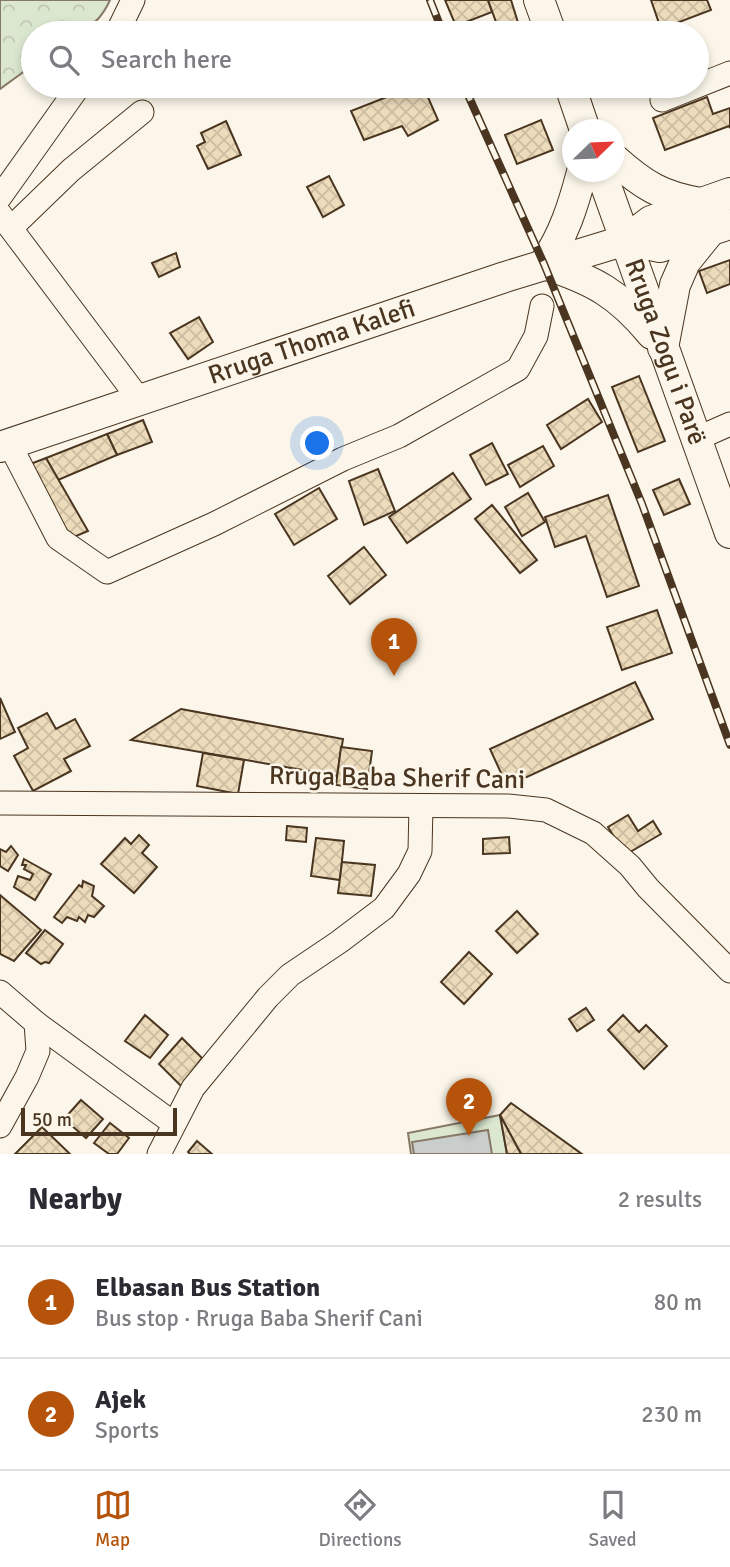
<!DOCTYPE html>
<html lang="en">
<head>
<meta charset="utf-8">
<style>
  :root { --surface:#fff; --page:#f2f2f3; --text:#2b2b33; --muted:#7c7c81; --line:#e1e1e2; --accent:#b45309 }
  body { margin:0; font-family:Signika,sans-serif; background:var(--page); color:var(--text) }
  .compass { position:absolute; left:562px; top:119px; width:63px; height:63px; border-radius:50%; background:var(--surface); box-shadow:0 4px 10px #0003; rotate:67deg }
  .scale { position:absolute; left:21px; bottom:18px; width:156px; box-sizing:border-box; padding-left:7px; border:4px solid #4a3520; border-top:0; font-size:19px; line-height:24px; white-space:nowrap; color:#4a3520; -webkit-text-stroke:5px #fbf6e9; paint-order:stroke }
  .you { position:absolute; left:318px; top:444px; width:24px; height:24px; margin:-18px; border:5px solid #fff; border-radius:50%; background:#1a73e8; box-shadow:0 0 0 10px #1a73e833 }
  .badge { display:grid; place-items:center; width:46px; height:46px; border-radius:50%; background:var(--accent); color:#fff; font-size:23px; font-weight:700 }
  .pin { position:absolute; translate:-50% -58px; filter:drop-shadow(0 2px 4px #0008) }
  .pin::after { content:''; position:absolute; top:37px; width:24px; height:21px; background:inherit; clip-path:polygon(0 0,100% 0,50% 100%) }
  .list { margin:0; padding:0; list-style:none }
  h2 { display:flex; justify-content:space-between; align-items:center; height:91px; margin:0; padding:0 28px; font-size:30px }
  h2 small { font-size:23px; font-weight:400; color:var(--muted) }
  .list li { display:grid; grid-template-columns:46px 1fr auto; gap:21px; align-items:center; box-sizing:border-box; height:112px; padding:0 28px; border-top:2px solid var(--line) }
  .list b { display:block; font-size:26px; white-space:nowrap }
  .list p { margin:0; font-size:23px; white-space:nowrap; color:var(--muted) }
  .list em { font-size:23px; font-style:normal; color:var(--muted) }
  .icon { flex:none; width:38px; height:38px; fill:none; stroke:currentColor; stroke-width:2; stroke-linecap:round; stroke-linejoin:round }
  .map { position:relative; flex:none; width:730px; height:1154px; overflow:hidden }
  .search { position:absolute; background:var(--surface); box-shadow:0 4px 10px #0003; left:21px; right:21px; top:21px; height:77px; display:flex; align-items:center; gap:18px; box-sizing:border-box; padding:0 24px; border-radius:38px; color:var(--muted); font-size:26px }
  .sheet { height:315px; background:var(--surface) }
  nav { display:flex; justify-content:space-around; align-items:center; box-sizing:border-box; height:98px; border-top:2px solid var(--line); background:var(--surface); font-size:19px; color:var(--muted) }
  nav a { display:grid; justify-items:center; gap:4px }
  nav .on { color:var(--accent) }
  .map>svg:first-child { display:block }
  .forest { fill:url(#forest-crowns); stroke:#887966; stroke-width:2 }
  .green { fill:#dce7d0; stroke:#887966; stroke-width:2 }
  .water { fill:#c9cecd; stroke:#887966; stroke-width:2 }
  .building { fill:url(#building-cross-hatch); stroke:#4a3520; stroke-width:2 }
  .lines { fill:none; stroke-linecap:round; stroke-linejoin:round }
  .minor-casing { stroke:#4a3520; stroke-width:25 }
  .major-casing { stroke:#4a3520; stroke-width:32 }
  .minor { stroke:#fbf6e9; stroke-width:23 }
  .major { stroke:#fbf6e9; stroke-width:30 }
  .rail-casing { stroke:#4a3520; stroke-width:8 }
  .rail { stroke:#fbf6e9; stroke-width:5; stroke-dasharray:16; stroke-linecap:butt }
  .labels { text-anchor:middle; dominant-baseline:central; stroke-width:5; stroke-linejoin:round; paint-order:stroke }
  .street-label { font-size:26px; fill:#4a3520; stroke:#fbf6e9 }
</style>
</head>
<body>
<div class="map">
<svg width="730" height="1154" viewBox="0 0 730 1154">
  <defs>
    <pattern id="forest-crowns" width="20" height="18" patternUnits="userSpaceOnUse" patternTransform="scale(1.75)"><rect width="20" height="18" fill="#dce7d0"/><path d="M2 6a3 3 0 1 1 6 0M12 15a3 3 0 1 1 6 0" fill="none" stroke="#bec7b2"/></pattern>
    <pattern id="building-cross-hatch" width="8" height="8" patternUnits="userSpaceOnUse" patternTransform="scale(1.75)"><rect width="8" height="8" fill="#ecdcbc"/><path d="M0 0l8 8M0 8l8-8" fill="none" stroke="#ccbda1"/></pattern>
  </defs>
  <rect width="100%" height="100%" fill="#fbf6e9"/>
  <path class="forest" d="M0,0H110C93,38 69,33 33,33V65L0,89Z"/>
  <path class="green" d="M500,1115L507,1154H411L408,1133Z"/>
  <path class="water" d="M488,1130L492,1154H414L412,1142Z"/>
  <g class="building">
    <path d="M445,0H488L492,12L456,26Z"/>
    <path d="M488,0H511L520,29L526,27L528,33H500Z"/>
    <path d="M651,0H707L711,10L661,29Z"/>
    <path d="M384,86H423L438,120L408,136L402,126L364,140L351,111L387,97Z"/>
    <path d="M707,97L713,114L730,108V128L729,126L665,150L653,118Z"/>
    <path d="M541,120L553,150L517,164L505,135Z"/>
    <path d="M226,121L241,155L208,169L197,146L205,142L201,133Z"/>
    <path d="M329,176L344,205L323,217L307,187Z"/>
    <path d="M176,253L180,267L159,277L152,263Z"/>
    <path d="M730,260V284L707,293L699,271Z"/>
    <path d="M199,317L213,342L188,359L170,333Z"/>
    <path d="M639,376L665,441L638,452L612,387Z"/>
    <path d="M588,399L602,422L561,449L547,425Z"/>
    <path d="M143,420L152,442L117,455L107,434Z"/>
    <path d="M107,434L117,455L58,480L46,458Z"/>
    <path d="M492,443L508,474L486,485L470,455Z"/>
    <path d="M543,446L554,466L520,487L508,465Z"/>
    <path d="M46,458L88,531L69,539L25,466Z"/>
    <path d="M378,469L395,511L364,525L349,481Z"/>
    <path d="M453,473L471,499L407,543L389,517Z"/>
    <path d="M679,479L690,504L664,515L653,490Z"/>
    <path d="M319,488L337,519L294,545L275,514Z"/>
    <path d="M528,493L545,522L522,536L505,507Z"/>
    <path d="M608,495L639,586L607,597L586,536L555,547L545,517Z"/>
    <path d="M492,505L537,560L520,573L475,519Z"/>
    <path d="M364,547L386,575L350,604L328,576Z"/>
    <path d="M657,610L672,653L622,670L607,627Z"/>
    <path d="M635,682L653,719L507,786L490,749Z"/>
    <path d="M0,698L15,732L0,739Z"/>
    <path d="M181,709L343,739L337,776L131,740Z"/>
    <path d="M47,713L56,729L75,719L90,746L64,759L71,771L33,791L14,756L28,748L18,728Z"/>
    <path d="M341,747L372,751L367,789L336,785Z"/>
    <path d="M203,753L244,760L238,794L197,786Z"/>
    <path d="M628,815L638,831L653,821L661,834L625,855L608,827Z"/>
    <path d="M287,826L307,828L306,842L286,840Z"/>
    <path d="M139,835L149,845L142,853L157,867L134,893L101,864L125,838L131,844Z"/>
    <path d="M509,837L510,853L483,854V839Z"/>
    <path d="M316,838L344,841L340,880L311,876Z"/>
    <path d="M11,846L18,855L8,871L0,866V849L6,852Z"/>
    <path d="M24,859L51,874L35,900L14,887L18,876L30,880L33,874L24,869L26,865H22Z"/>
    <path d="M342,862L375,865L371,896L338,893Z"/>
    <path d="M83,881L94,886L92,896L104,906L94,917L88,915L85,922L79,917L77,921L67,917L62,923L54,917L79,885L82,887Z"/>
    <path d="M0,895L41,930L14,961L0,954Z"/>
    <path d="M517,911L538,934L517,953L496,931Z"/>
    <path d="M45,930L63,944L49,963L45,962L41,964L26,953Z"/>
    <path d="M469,952L492,974L464,1004L441,982Z"/>
    <path d="M586,1008L594,1020L577,1031L569,1019Z"/>
    <path d="M145,1015L168,1035L150,1058L125,1041Z"/>
    <path d="M623,1015L639,1032L646,1025L667,1046L644,1069L608,1030Z"/>
    <path d="M182,1038L202,1058L181,1086L159,1064Z"/>
    <path d="M81,1100L103,1119L86,1138L64,1119Z"/>
    <path d="M511,1103L582,1154H521L500,1115Z"/>
    <path d="M500,1115L521,1154H507Z"/>
    <path d="M110,1123L129,1138L117,1154H109L94,1143Z"/>
    <path d="M42,1127L70,1154H15Z"/>
    <path d="M197,1141L212,1154H190L188,1152Z"/>
  </g>
  <g class="lines">
    <defs>
      <g id="minor">
        <path d="M117,33L133,0"/>
        <path d="M662,100L730,73"/>
        <path d="M0,197L79,86"/>
        <path d="M0,214L139,399"/>
        <path d="M11,228L71,170L142,112"/>
        <path d="M696,439L730,424"/>
        <path d="M9,443L58,538L107,572L214,524L343,459L399,436L518,369L536,336L542,306"/>
        <path d="M0,803L508,806L546,810L593,833L630,866L648,888L730,971"/>
        <path d="M0,992L36,1023L38,1051L27,1077L0,1126"/>
        <path d="M36,1023L173,1123"/>
        <path d="M159,1154L193,1088L268,997L290,975L339,942L384,908L409,874L420,851L421,806"/>
      </g>
      <g id="major">
        <path d="M539,0L551,33"/>
        <path d="M570,86L585,130"/>
        <path d="M614,159C643,185 662,197 701,203"/>
        <path d="M582,172C573,206 564,235 544,264C594,280 619,294 652,334"/>
        <path id="s1" d="M601,172L730,533"/>
        <path d="M626,240L660,247L730,224"/>
        <path d="M663,348L675,285L685,262L710,231"/>
        <path id="s2" d="M0,447L505,277L626,240L651,221L730,193"/>
      </g>
    </defs>
    <use href="#minor" class="minor-casing"/>
    <use href="#major" class="major-casing"/>
    <use href="#minor" class="minor"/>
    <use href="#major" class="major"/>
    <defs>
      <g id="rail">
        <path d="M430,0L443,33"/>
        <path d="M464,86L544,264L642,504L730,745"/>
      </g>
    </defs>
    <use href="#rail" class="rail-casing"/>
    <use href="#rail" class="rail"/>
  </g>
  <g class="labels">
    <g class="street-label">
      <text stroke="none"><textPath href="#s2" startOffset="329">Rruga Thoma Kalefi</textPath></text>
      <text stroke="none"><textPath href="#s1" startOffset="191">Rruga Zogu i Parë</textPath></text>
      <text transform="translate(397 778) rotate(1)">Rruga Baba Sherif Cani</text>
    </g>
  </g>
</svg>
<svg class="compass" viewBox="-18 -18 36 36"><path d="M0-13l5 13h-10z" fill="#e53935"/><path d="M0 13l5-13h-10z" fill="#7c7c81"/></svg>
<div class="scale">50 m</div>
<div class="you"></div>
<div class="pin badge" style="left:394px;top:676px">1</div>
<div class="pin badge" style="left:469px;top:1136px">2</div>
<div class="search"><svg class="icon" aria-label="search" viewBox="0 0 24 24"><circle cx="10" cy="10" r="6"/><path d="M15 15l6 6"/></svg>Search here</div>
</div>
<section class="sheet">
<h2>Nearby<small>2 results</small></h2>
<ul class="list">
<li><span class="badge">1</span><div><b>Elbasan Bus Station</b><p>Bus stop · Rruga Baba Sherif Cani</p></div><em>80 m</em></li>
<li><span class="badge">2</span><div><b>Ajek</b><p>Sports</p></div><em>230 m</em></li>
</ul>
</section>
<nav>
<a class="on"><svg class="icon" aria-label="map" viewBox="0 0 24 24"><path d="M3 6l6-2 6 2 6-2v14l-6 2-6-2-6 2zM9 4v14M15 6v14"/></svg>Map</a>
<a><svg class="icon" aria-label="directions" viewBox="0 0 24 24"><path d="M12 3l9 9-9 9-9-9zM9 14v-3h6M13 9l2 2-2 2"/></svg>Directions</a>
<a><svg class="icon" aria-label="saved" viewBox="0 0 24 24"><path d="M7 4h10v16l-5-4-5 4z"/></svg>Saved</a>
</nav>
</body>
</html>
